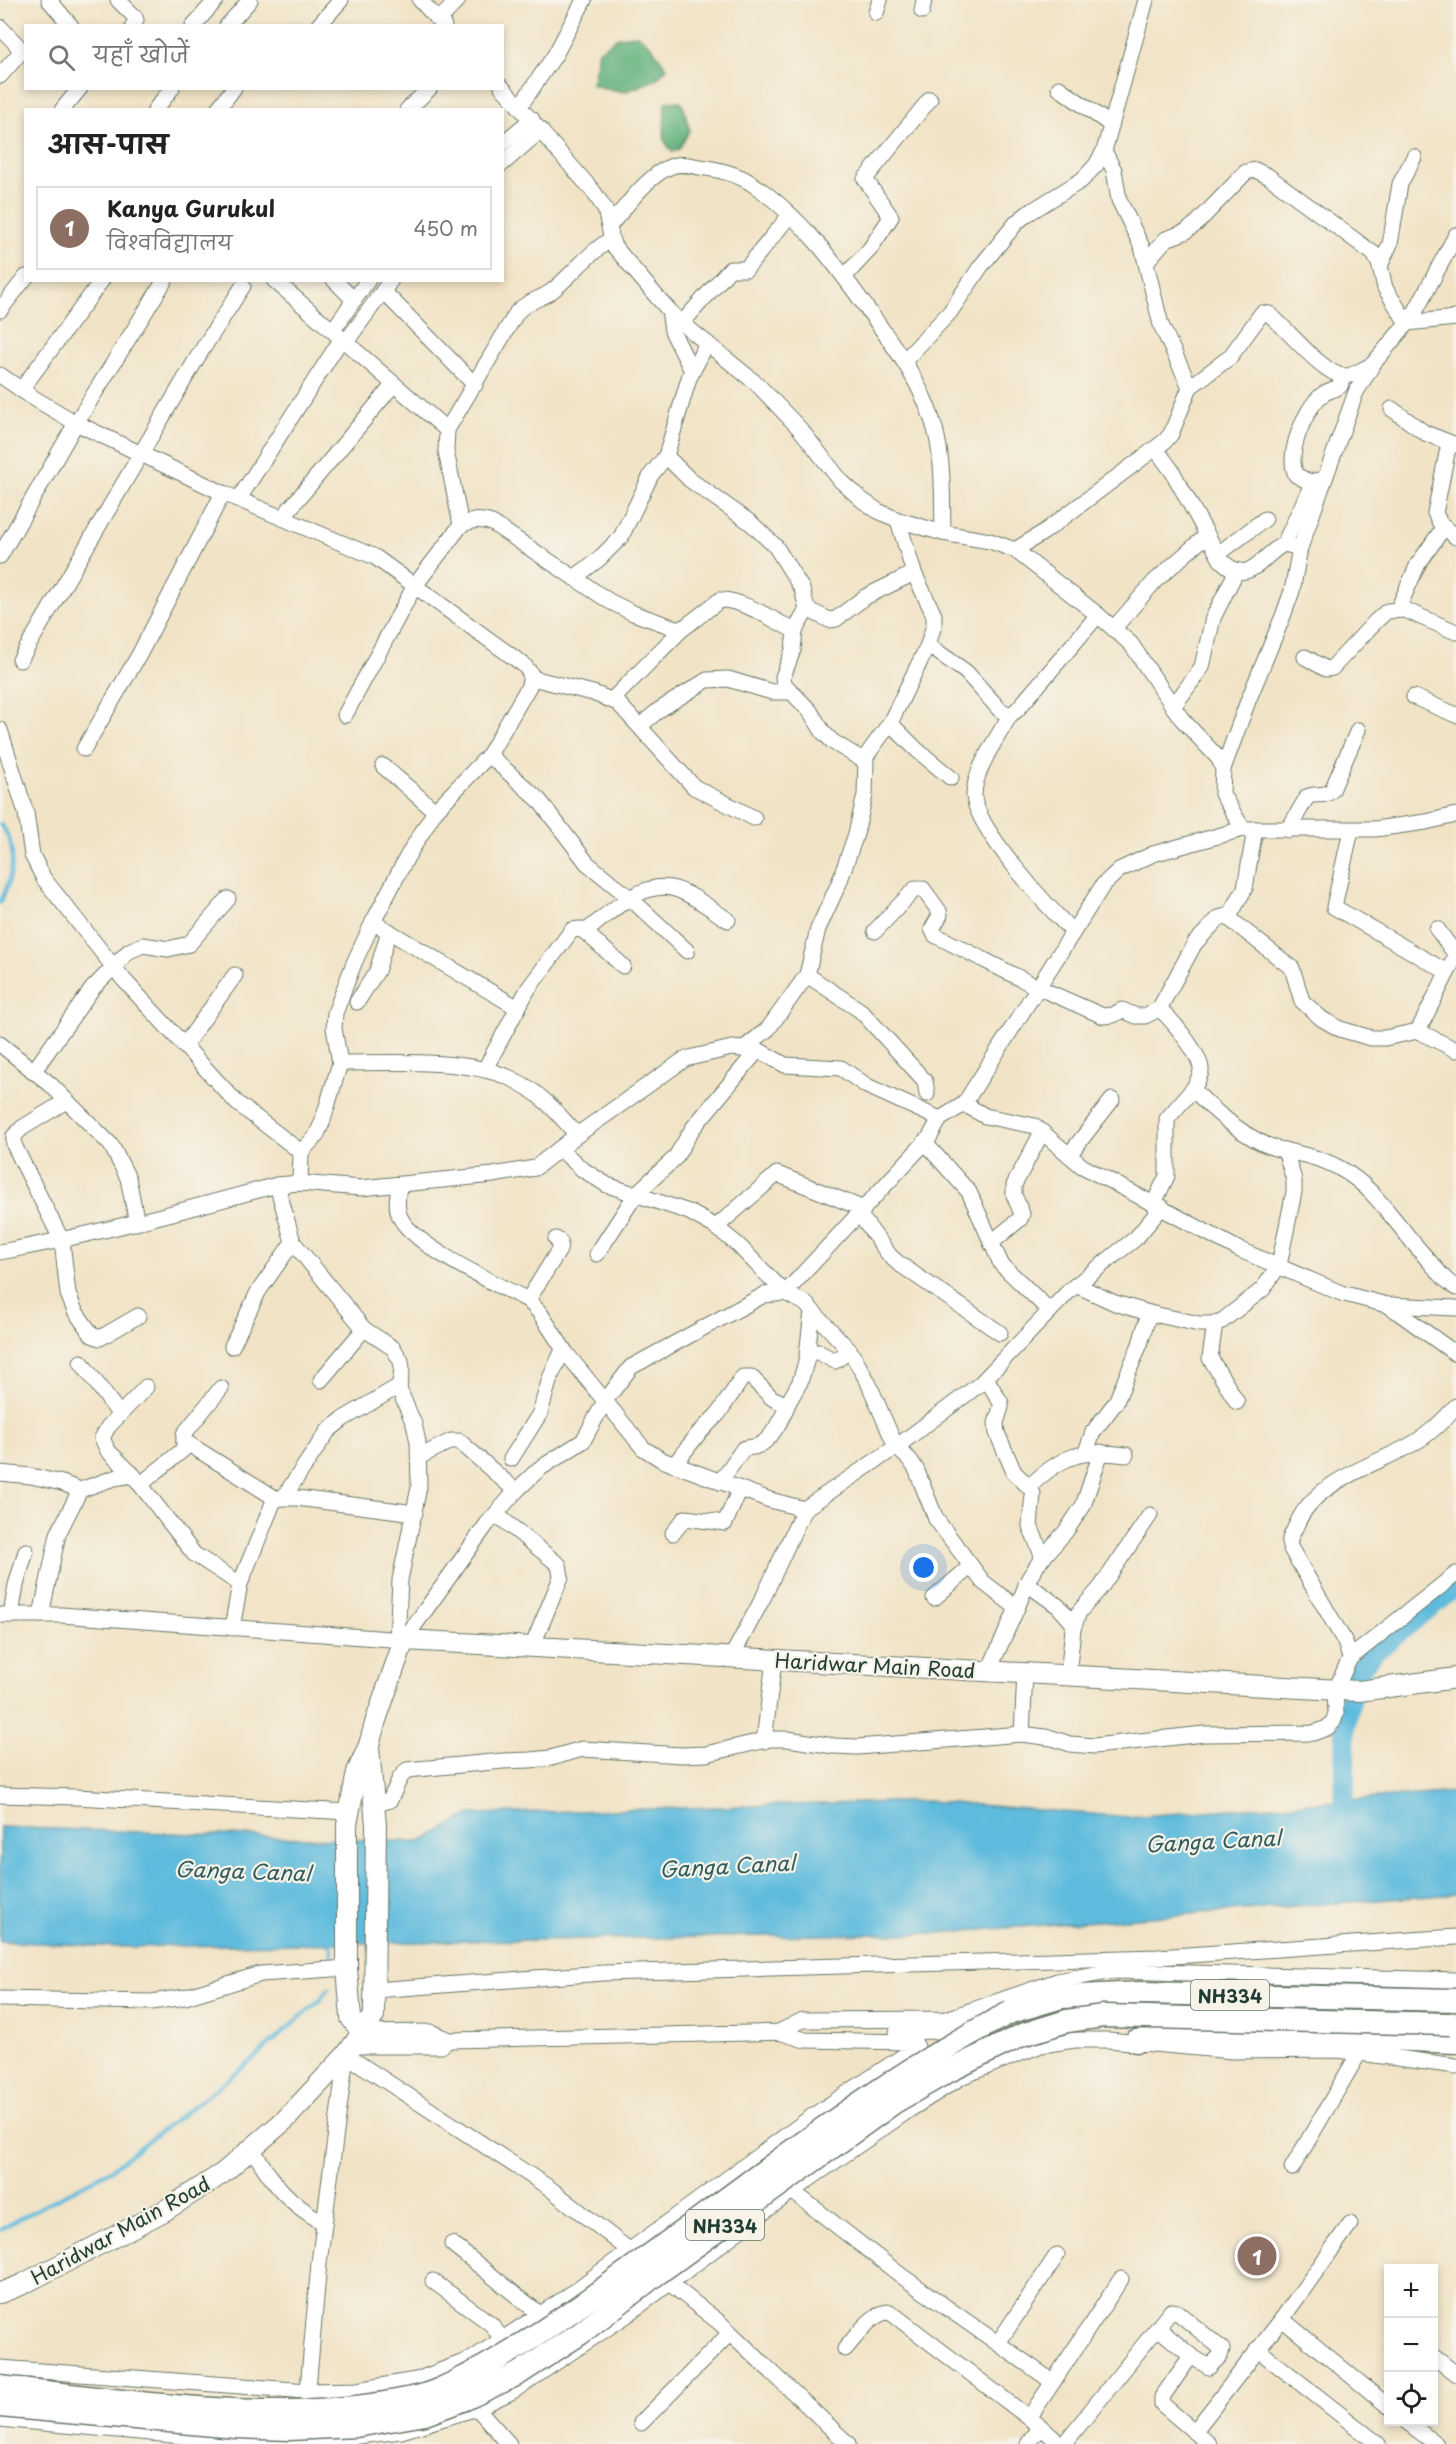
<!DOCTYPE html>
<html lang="hi">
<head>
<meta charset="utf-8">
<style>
  :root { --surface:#fff; --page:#f2f2f2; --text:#222; --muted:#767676; --line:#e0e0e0; --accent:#111827 }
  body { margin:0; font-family:"Playpen Sans","Playpen Sans Deva",sans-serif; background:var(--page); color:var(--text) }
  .controls { position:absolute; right:18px; bottom:18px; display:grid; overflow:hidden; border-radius:0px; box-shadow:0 3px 9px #0003 }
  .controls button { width:54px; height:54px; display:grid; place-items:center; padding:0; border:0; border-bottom:2px solid var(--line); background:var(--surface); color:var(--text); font:30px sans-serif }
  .you { position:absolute; left:924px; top:1568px; width:21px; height:21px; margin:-15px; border:4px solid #fff; border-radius:50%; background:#1a73e8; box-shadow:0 0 0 9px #1a73e833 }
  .badge { display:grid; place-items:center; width:39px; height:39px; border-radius:50%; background:var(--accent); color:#fff; font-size:20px; font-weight:700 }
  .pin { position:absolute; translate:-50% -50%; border:3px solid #fff; box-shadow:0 2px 6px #0006 }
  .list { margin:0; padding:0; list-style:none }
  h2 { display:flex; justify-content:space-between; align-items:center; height:78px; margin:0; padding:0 24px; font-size:26px }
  h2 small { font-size:20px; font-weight:400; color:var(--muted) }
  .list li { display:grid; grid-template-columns:39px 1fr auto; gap:18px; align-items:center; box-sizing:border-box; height:84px; margin:0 12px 12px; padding:0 12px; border:2px solid var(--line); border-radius:0px }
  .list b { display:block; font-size:22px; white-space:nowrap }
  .list p { margin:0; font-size:20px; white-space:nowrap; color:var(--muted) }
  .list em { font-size:20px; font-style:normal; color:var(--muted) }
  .icon { flex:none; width:33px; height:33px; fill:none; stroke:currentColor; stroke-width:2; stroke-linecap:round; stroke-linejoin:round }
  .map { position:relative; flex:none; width:1456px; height:2444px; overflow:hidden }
  .search { position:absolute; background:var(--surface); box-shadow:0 3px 9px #0003; left:24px; top:24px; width:480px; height:66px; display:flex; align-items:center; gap:15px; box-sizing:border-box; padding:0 21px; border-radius:0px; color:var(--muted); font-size:22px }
  .panel { position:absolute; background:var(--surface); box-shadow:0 3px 9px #0003; left:24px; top:108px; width:480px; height:174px; border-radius:0px }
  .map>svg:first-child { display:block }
  .forest { fill:#60b07c; stroke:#407658; stroke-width:1.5 }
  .water { fill:#5fbbdd; stroke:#3f7c88; stroke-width:1.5 }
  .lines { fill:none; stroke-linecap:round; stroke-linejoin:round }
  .stream { stroke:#5fbbdd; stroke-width:4 }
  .river { stroke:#5fbbdd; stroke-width:21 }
  .minor-casing { stroke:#687767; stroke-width:17 }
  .major-casing { stroke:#687767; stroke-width:22 }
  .highway-casing { stroke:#687767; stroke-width:25 }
  .minor { stroke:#fff; stroke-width:15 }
  .major { stroke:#fff; stroke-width:20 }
  .highway { stroke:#fff; stroke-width:22 }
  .highway-bridge-casing { stroke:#687767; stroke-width:25; stroke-linecap:butt }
  .highway-bridge { stroke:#fff; stroke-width:22 }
  .labels { text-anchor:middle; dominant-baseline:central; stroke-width:4.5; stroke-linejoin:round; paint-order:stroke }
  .shield { fill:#f7f3e8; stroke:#60746a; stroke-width:1.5 }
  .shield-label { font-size:18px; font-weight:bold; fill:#1f3d34 }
  .street-label { font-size:20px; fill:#1f3d34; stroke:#f7f3e8 }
  .water-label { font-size:21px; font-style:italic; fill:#2f5c5e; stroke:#f7f3e8 }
</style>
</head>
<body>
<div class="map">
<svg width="1456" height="2444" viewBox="0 0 1456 2444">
  <rect width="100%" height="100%" fill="#f7f3e8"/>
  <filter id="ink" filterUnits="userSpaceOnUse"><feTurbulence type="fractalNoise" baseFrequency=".0167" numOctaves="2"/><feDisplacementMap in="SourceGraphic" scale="12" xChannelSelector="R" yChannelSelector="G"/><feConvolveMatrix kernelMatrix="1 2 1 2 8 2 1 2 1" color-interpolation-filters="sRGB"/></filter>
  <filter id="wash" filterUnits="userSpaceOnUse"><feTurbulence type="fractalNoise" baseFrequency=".008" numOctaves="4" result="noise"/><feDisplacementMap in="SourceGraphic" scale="24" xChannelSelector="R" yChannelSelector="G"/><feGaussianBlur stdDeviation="1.35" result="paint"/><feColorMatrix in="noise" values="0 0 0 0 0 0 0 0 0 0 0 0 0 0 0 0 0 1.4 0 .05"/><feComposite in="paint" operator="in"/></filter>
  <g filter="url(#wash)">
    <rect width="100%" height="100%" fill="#f1e3c6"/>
    <g class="forest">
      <path d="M638,35L650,45L667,68L655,80L624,92L592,85L599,51L618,37Z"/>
      <path d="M680,101L683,105L690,130L679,149L672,152L664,140L665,102Z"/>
    </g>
    <path class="water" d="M1456,1792V1894L938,1933L118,1947L0,1941V1827L420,1842L471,1814L927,1801L1129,1817Z"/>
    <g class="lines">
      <g class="stream">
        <path d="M0,824C20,846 12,879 0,903"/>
        <path d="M331,1963L332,1940"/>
        <path d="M0,2229L109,2171L244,2067L320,2000L329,1989"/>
      </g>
      <path class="river" d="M1344,1829L1345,1729L1353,1680L1370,1655L1456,1586"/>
    </g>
  </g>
  <g filter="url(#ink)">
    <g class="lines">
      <defs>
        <g id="minor">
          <path d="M49,0L71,26"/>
          <path d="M118,0L135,17L136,20L133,26"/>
          <path d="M420,0L444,26"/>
          <path d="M922,11L924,0"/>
          <path d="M876,13L880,0"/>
          <path d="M439,20L458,0"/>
          <path d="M193,26L216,0"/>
          <path d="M227,26L250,0"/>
          <path d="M318,26L341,0"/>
          <path d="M0,27L18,46L20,53L0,76"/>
          <path d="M502,87L593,191L605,209L613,245L657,297L677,319L757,384L800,429L841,481L862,500L878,511L898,520L943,533L990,541L1015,550L1098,615L1131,644L1181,718L1219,759L1223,769L1222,794L1243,829"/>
          <path d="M1059,88L1111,125"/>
          <path d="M520,106L555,55L584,0"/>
          <path d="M62,110L80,88"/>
          <path d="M155,110L172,88"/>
          <path d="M217,110L234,88"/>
          <path d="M407,110L430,88"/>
          <path d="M502,144L532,119"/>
          <path d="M1104,151L1114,170L1119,200L1142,247L1161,325L1190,387"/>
          <path d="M502,164L541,130"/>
          <path d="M610,225C627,206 647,175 672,166C681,163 690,165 699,167C717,169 735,173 751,183C801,216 837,266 871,314C897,350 923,385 935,429C944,462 942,499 943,533"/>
          <path d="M1146,262L1166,239L1185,232L1196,224L1246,172L1255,170L1268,176L1374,254L1380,266L1385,288L1407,323L1456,318"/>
          <path d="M1380,266L1390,244L1400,184L1414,157"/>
          <path d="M844,277L870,249L891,217L865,179L930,99"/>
          <path d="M274,280L447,430"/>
          <path d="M334,280L354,300"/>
          <path d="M383,291L475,385"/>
          <path d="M0,310L26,277"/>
          <path d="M669,310L672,331L692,371"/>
          <path d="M682,323L730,269H746L790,215"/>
          <path d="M333,330L368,280"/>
          <path d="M346,342L391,280"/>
          <path d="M904,361L950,312L981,266L1017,222L1027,214L1082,180L1096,165L1104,151L1146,0"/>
          <path d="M0,375L32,397L76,423L223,493L375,557L524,665L531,674L529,686L489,755L435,811L407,857L373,922L354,963L335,1013L334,1028L340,1063L322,1123L316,1136L301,1152"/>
          <path d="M21,390L102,280"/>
          <path d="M1392,409L1425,433L1456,445"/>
          <path d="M1449,443L1435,513L1440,523L1456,537"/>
          <path d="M1156,449L1172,471L1221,560C1250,589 1261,555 1284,544L1300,548"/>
          <path d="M1324,479L1309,482L1296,475C1286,454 1305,408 1322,395C1328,390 1334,390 1340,386L1344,376"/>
          <path d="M238,500L342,338"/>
          <path d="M282,518L394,384"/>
          <path d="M461,525L446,451L447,430L517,312C527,301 542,299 553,290C573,274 588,253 610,240"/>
          <path d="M1284,544L1313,482"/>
          <path d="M1015,550L1044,532L1165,441L1171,434L1190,387L1230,357L1262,313L1269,314C1286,327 1325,377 1345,376C1354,376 1364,368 1372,365"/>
          <path d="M1218,554L1265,519"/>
          <path d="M0,556L76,423L165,280"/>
          <path d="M574,578L599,559L621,537L651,475L666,456L689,378L707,343"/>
          <path d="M807,609L829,620L836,619L865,597L914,573"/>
          <path d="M1398,609L1418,564L1444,527"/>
          <path d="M1114,628L1155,581L1207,535"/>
          <path d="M928,645L966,672L1000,710L1010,715L1017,710L1098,615"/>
          <path d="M1305,657L1326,669L1332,668L1376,621L1387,611L1405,610L1456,632"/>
          <path d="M20,660L200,353L243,286"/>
          <path d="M532,678L593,693L618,703L694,787L754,818"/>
          <path d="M1414,697L1456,715"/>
          <path d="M612,700L681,630L720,600C740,598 777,622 795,631L807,609L802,589L776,547L751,523L690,480L666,456"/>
          <path d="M1173,707L1202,667L1213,618L1237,570"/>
          <path d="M345,715L414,587L461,525C472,520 480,519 492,523L609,601L633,613L681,630"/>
          <path d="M1010,715C998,737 974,770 974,795C974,827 1049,908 1073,932"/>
          <path d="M890,723L917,750L951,778"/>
          <path d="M640,726L659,710L707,680L728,679L772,692H790"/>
          <path d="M0,730L26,813L32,855L44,879L124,980L237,1103L301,1152L300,1183"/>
          <path d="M84,749L139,655L223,493"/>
          <path d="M489,755L539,800L587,863L630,898L687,951"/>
          <path d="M864,759L890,723L928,645L934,625V615L914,573L898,520"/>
          <path d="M383,766L435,811"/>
          <path d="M1223,769L1248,701L1283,616L1292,591L1300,548L1356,392L1373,364L1413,316L1456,235"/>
          <path d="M1288,830L1307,797C1315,792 1325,798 1332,790L1358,730"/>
          <path d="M1351,830L1334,907L1447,972"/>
          <path d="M1229,917L1245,888L1255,829"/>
          <path d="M373,922L518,1008"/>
          <path d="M875,931L915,889H923L939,911L940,915L932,929L935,935L1037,987L1103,1016L1113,1015L1122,1010L1136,1016H1145L1159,1009L1195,943L1219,918L1226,916L1292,968L1302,1001L1322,1019L1340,1029L1371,1038H1385L1418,1031L1456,1050"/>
          <path d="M585,932L623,966"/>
          <path d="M807,975L861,1011L925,1081L927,1094"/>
          <path d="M357,1002L377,971L389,931"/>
          <path d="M1159,1009C1170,1017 1203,1057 1201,1071C1200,1077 1196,1084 1193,1089C1212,1110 1248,1140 1275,1148C1298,1154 1320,1157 1341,1169C1368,1184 1384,1207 1403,1230C1416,1247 1431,1263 1445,1279L1456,1288"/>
          <path d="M1418,1031L1456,955L1437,929"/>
          <path d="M0,1044L50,1084L111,1145L128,1178L137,1223"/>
          <path d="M184,1046L235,975"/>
          <path d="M743,1049L768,1029L807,975L818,929L839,883L856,834L865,795L866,762L833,742L823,732L810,711L784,684L783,677L793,650L795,631"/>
          <path d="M340,1063C391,1063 464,1058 510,1078C538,1090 558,1113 577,1135"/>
          <path d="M485,1069L528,989L572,930L580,929L585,932C609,914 642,879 675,889C693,894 712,910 728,920"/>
          <path d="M33,1072L92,989L129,951L143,945L168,949L189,944L228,899"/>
          <path d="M66,1101L22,1128L14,1136V1145L62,1241L68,1294L75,1311L92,1335L100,1338L138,1316"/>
          <path d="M964,1104L985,1116L1035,1126L1082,1166L1240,1250L1341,1293L1387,1305L1456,1308"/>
          <path d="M924,1142L969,1192L1001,1264L1050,1311"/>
          <path d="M560,1149L582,1169L607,1185L689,1212L716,1227L738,1245L785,1293L805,1303L850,1351L868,1382L896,1447L910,1460L916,1469L936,1519L983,1582L1017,1608L989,1670"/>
          <path d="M1069,1155L1112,1100"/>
          <path d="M277,1185L293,1242L364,1329L393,1348L401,1361L402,1369L399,1389L414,1424L418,1442L419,1487L400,1580L397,1640"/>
          <path d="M399,1185C398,1195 395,1207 400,1217C413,1246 498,1285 528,1300L540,1313L566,1353L643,1448L662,1460L770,1500L804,1509"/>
          <path d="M1154,1203L1167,1176V1119L1193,1089"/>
          <path d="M859,1214L890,1256L898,1263L1000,1333"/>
          <path d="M716,1227L777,1174L864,1209"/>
          <path d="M991,1243L1020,1219L1022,1214L1014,1195V1185L1042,1132"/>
          <path d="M0,1252C94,1235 185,1210 277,1185L300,1183L361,1188L493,1175L535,1168L577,1135L685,1059L732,1048L760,1051L785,1065L841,1068L867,1086L940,1119"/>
          <path d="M597,1254L636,1194L675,1158L693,1128L757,1051"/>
          <path d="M1076,1285L1115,1303L1149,1313L1199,1324H1212L1222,1321L1263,1289L1279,1265L1294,1192V1180L1285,1150"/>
          <path d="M528,1300L559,1250L560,1242L556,1239"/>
          <path d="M1388,1305L1456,1354"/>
          <path d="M1215,1323L1210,1358L1237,1402"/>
          <path d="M232,1346L258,1292L293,1242"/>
          <path d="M807,1355L812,1311"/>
          <path d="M81,1362L120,1415"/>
          <path d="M986,1378L1001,1403V1407L996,1423L997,1433L1014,1472L1031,1489L1033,1494L1030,1526L1043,1557"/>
          <path d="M321,1380L364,1329"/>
          <path d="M184,1441L275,1498"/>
          <path d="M1086,1452L1093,1432L1116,1402L1140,1344L1149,1313"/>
          <path d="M419,1457L451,1441H459L516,1491"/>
          <path d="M511,1459L540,1413L550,1378L563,1350"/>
          <path d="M674,1465L699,1433L718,1414L743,1377H751L772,1398L785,1404L788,1403L800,1382L809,1352H818L835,1361L850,1351"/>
          <path d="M0,1473L31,1476L62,1483L80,1490"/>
          <path d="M133,1475L108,1451L102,1438L108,1427L146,1387"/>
          <path d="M720,1482L743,1449C748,1447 752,1448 757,1446C771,1442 784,1415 788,1403"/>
          <path d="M141,1484L184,1449V1434L221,1388"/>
          <path d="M1029,1487C1062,1455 1081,1449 1126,1455"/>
          <path d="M283,1498L328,1431L343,1419L399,1386"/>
          <path d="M496,1514L559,1565L561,1577L532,1647"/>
          <path d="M673,1533L685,1518L725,1523L740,1489"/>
          <path d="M1026,1583L1058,1606L1074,1624"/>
          <path d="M240,1584L275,1498H297L415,1513"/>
          <path d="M934,1598L971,1566"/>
          <path d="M1017,1608L1029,1578L1040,1561L1066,1531L1083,1506L1101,1452"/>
          <path d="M0,1615H61L404,1640L487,1524L516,1491L539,1469L583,1441L605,1401L631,1367L764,1295L785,1293L929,1138L940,1119L964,1104L1103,885L1119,870L1153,854L1243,829H1375L1426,822L1456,815"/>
          <path d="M11,1615L16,1585L26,1551"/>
          <path d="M41,1615L58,1534L80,1490L114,1478L133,1475L194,1554L240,1584L232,1628"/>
          <path d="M731,1658L764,1596L804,1509L896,1447L980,1384L1070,1290L1136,1238L1162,1207"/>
          <path d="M1350,1658L1345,1642L1290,1547C1288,1538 1293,1533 1296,1526C1314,1480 1375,1466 1414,1443C1430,1434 1444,1420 1456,1406"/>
          <path d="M1068,1675L1073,1629L1079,1612L1101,1587L1150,1515"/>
          <path d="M1022,1734L1025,1672"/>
          <path d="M764,1741L774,1660"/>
          <path d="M0,1795L76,1797L349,1812"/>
          <path d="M375,1805L390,1800L400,1778L407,1770L503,1761L530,1760L551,1758L582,1749L682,1755L706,1754L770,1739H788L834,1746L857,1747L1022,1734L1052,1738L1070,1744L1094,1746L1204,1734L1313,1733L1327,1728L1333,1722L1336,1714L1335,1691L1350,1658L1456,1574"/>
          <path d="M375,1990L603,1973L1158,1957L1456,1937"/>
          <path d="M0,1999L151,2002L185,1997L261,1974L347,1968"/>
          <path d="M779,2032L803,2020L946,2019L1057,1981L1113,1971L1456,1980"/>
          <path d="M897,2032L941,2031L985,2018"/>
          <path d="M362,2033L431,2032L449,2040L789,2032"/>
          <path d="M352,2046H441L449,2040"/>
          <path d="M252,2148C272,2183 288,2203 324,2223"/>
          <path d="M1292,2168L1359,2053"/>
          <path d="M792,2191L903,2277L1053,2382"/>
          <path d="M452,2244L541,2315"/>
          <path d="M663,2278L720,2323L848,2444"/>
          <path d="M433,2281L491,2324L503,2340"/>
          <path d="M1282,2319L1350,2224"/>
          <path d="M1158,2328L1191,2356L1162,2397V2404L1209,2444"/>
          <path d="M998,2343L1057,2255"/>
          <path d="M845,2349C856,2337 873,2311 890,2312L1041,2427L1060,2444"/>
          <path d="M1257,2349L1378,2444"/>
          <path d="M1434,2357L1456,2374"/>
          <path d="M0,2368L308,2391L357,2390L416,2380L472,2359L565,2298L811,2117L917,2047L915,2043L911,2042L805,2040L779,2032"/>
          <path d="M307,2400L319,2263L346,2055L548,2187L638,2257"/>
          <path d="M477,2408L509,2444"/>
          <path d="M1029,2418L1121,2279"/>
          <path d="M0,2419L193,2437L299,2443L401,2431L477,2408L513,2391L627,2315L792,2191L909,2110L963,2076L1041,2045L1075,2040H1108L1232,2051L1338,2050L1456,2066"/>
          <path d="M1407,2422L1436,2444"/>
          <path d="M641,2423L730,2333"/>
          <path d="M1194,2432L1282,2319L1388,2406"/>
          <path d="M1028,2444L1041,2427"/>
          <path d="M1064,2444L1171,2311L1177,2312L1222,2349L1220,2356L1209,2367L1191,2356"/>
        </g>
        <g id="major">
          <path d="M362,2033L351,2018L347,1968V1824L357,1772L369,1745L376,1720L404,1640L1359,1691L1456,1678"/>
          <path d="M0,2293L21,2285L164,2211L223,2173L286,2119L346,2055L374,2016L376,1825L369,1748"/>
        </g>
        <g id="highway">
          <path d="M1011,2012L1062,1997L1140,1993L1456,2000"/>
          <path d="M1136,2041L1176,2034H1280L1456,2042"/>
        </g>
      </defs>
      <use href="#minor" class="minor-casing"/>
      <use href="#major" class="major-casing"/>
      <use href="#highway" class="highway-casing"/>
      <use href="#minor" class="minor"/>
      <use href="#major" class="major"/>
      <use href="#highway" class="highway"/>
      <defs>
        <g id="highway-bridge">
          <path d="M0,2387C136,2401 276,2427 412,2398C434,2394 455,2382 475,2372C525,2345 571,2312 617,2279C746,2187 869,2085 1011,2012"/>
          <path d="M0,2406L236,2427L289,2429L356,2426L425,2414L465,2399L518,2374L581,2333L658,2273L893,2103L947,2072L1022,2035L1067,2021L1103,2016L1450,2024"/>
        </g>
      </defs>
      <use href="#highway-bridge" class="highway-bridge-casing"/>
      <use href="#highway-bridge" class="highway-bridge"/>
    </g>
  </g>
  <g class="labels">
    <g class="shield">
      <rect x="1191" y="1980" width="78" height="30" rx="4.5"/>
      <rect x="686" y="2210" width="78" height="30" rx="4.5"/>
    </g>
    <g class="shield-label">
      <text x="1230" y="1995">NH334</text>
      <text x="725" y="2225">NH334</text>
    </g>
    <g class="street-label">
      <text transform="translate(875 1665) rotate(3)">Haridwar Main Road</text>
      <text transform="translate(120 2230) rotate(-29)">Haridwar Main Road</text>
    </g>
    <g class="water-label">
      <text transform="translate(1213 1840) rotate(-3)">Ganga Canal</text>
      <text transform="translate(727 1865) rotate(-3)">Ganga Canal</text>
      <text transform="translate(243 1870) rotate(2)">Ganga Canal</text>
    </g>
  </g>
</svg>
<div class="controls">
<button>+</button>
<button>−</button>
<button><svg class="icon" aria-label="locate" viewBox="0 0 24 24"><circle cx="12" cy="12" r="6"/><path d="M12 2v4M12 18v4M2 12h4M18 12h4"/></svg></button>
</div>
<div class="you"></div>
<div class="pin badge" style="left:1257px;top:2256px;background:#8d6e63">1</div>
<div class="search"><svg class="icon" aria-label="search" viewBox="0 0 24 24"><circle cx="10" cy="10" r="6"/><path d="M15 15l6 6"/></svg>यहाँ खोजें</div>
<section class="panel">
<h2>आस-पास<small></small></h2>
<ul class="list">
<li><span class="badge" style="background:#8d6e63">1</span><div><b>Kanya Gurukul</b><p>विश्वविद्यालय</p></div><em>450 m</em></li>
</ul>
</section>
</div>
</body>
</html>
